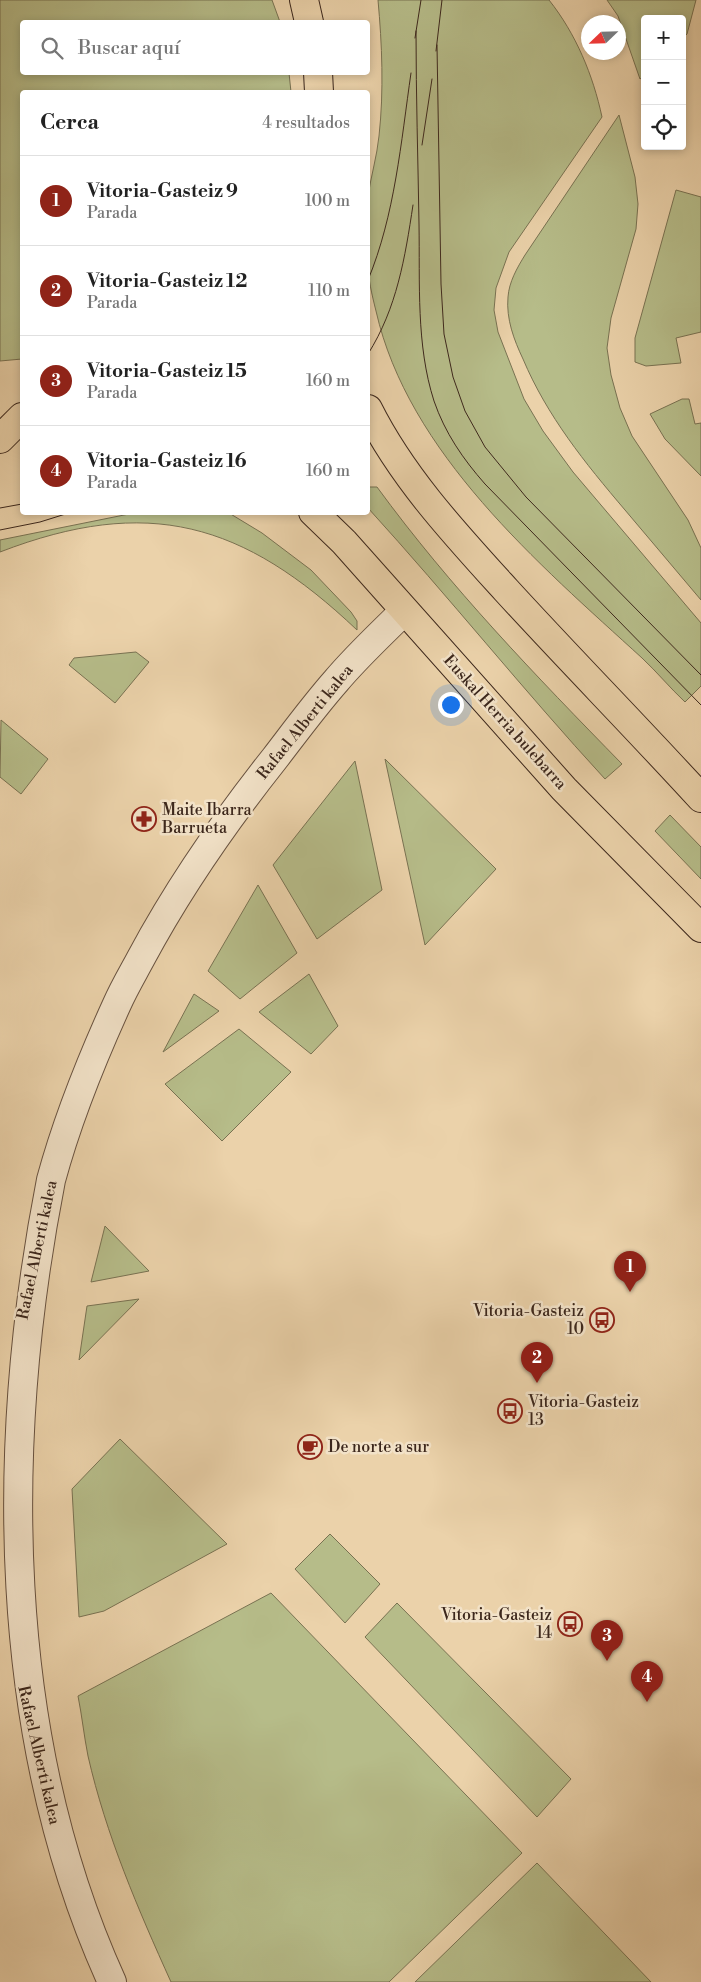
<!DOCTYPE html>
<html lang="es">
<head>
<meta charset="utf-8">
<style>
  :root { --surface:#fff; --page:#f6f6f6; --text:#222; --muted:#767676; --line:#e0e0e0; --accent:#8f2418 }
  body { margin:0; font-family:"Libre Bodoni",serif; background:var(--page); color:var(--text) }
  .controls { position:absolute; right:15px; top:15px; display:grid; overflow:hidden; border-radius:5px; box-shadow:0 2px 8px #0003 }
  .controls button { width:45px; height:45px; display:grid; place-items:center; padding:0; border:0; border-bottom:1px solid var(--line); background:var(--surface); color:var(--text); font:25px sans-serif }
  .compass { position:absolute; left:581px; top:15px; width:45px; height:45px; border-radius:50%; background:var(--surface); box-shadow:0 2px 8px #0003; rotate:247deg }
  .you { position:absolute; left:450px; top:704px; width:18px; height:18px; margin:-12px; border:4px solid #fff; border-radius:50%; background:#1a73e8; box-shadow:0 0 0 8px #1a73e833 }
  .badge { display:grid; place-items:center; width:32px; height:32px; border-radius:50%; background:var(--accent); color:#fff; font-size:16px; font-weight:700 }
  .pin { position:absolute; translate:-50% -41px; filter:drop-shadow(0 1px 2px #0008) }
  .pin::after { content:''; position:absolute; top:26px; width:18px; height:15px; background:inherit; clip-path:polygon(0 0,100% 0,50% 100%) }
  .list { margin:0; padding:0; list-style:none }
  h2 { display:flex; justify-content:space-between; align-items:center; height:65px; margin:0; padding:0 20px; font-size:21px }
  h2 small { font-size:16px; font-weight:400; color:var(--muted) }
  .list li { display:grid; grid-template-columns:32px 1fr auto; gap:15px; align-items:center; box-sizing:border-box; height:90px; padding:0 20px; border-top:1px solid var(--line) }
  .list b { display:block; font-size:19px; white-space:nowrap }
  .list p { margin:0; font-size:16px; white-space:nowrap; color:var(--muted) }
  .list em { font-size:16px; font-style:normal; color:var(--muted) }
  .icon { flex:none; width:28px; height:28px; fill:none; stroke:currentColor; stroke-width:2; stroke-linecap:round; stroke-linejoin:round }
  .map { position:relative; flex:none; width:701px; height:1982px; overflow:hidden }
  .search { position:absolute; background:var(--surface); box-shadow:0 2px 8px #0003; left:20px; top:20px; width:350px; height:55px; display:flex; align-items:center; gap:12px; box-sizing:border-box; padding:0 18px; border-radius:5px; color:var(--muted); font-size:19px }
  .panel { position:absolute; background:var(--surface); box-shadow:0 2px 8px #0003; left:20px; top:90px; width:350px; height:425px; border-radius:5px }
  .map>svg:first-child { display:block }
  .green { fill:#b6bc89; stroke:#797252 }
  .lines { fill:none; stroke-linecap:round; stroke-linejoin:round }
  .minor-casing { stroke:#685240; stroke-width:30 }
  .primary-casing { stroke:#3c271c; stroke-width:30 }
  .minor { stroke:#f2e2c8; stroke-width:28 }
  .primary { stroke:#ebd2aa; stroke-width:28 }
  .tram { stroke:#3c271c; stroke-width:1 }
  .labels { text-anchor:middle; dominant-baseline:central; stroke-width:5; stroke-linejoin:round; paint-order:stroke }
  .street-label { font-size:16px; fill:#3c271c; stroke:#f2e2c8 }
  .poi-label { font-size:16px; fill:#3c271c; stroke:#f2e2c8; text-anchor:start }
</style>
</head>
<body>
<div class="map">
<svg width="701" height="1982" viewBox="0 0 701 1982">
  <rect width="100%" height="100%" fill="#ebd2aa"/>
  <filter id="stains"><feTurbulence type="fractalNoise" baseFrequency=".004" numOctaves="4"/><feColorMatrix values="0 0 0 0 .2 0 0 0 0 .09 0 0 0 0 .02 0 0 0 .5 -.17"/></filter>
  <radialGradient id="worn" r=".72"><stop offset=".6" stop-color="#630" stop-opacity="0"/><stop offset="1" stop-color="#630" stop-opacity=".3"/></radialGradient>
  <g class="green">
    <path d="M0,0H272L280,22H22V72L289,73L291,92H22V359L0,361Z"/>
    <path d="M378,0H549C576,34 593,75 602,117L509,252L496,288L494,310L498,332L524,399L543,431L573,472L701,623V686L685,702C670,688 657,672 642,658C539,564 408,453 376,311C372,295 368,279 368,262C367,241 365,217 368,196C371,176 377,156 379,136C384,91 382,44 378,0Z"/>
    <path d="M607,0H696L687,34L682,39V19H645V75L640,79L618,16Z"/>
    <path d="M619,115L635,177L638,204L636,229L611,318L607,348L611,375L620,408L632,436L688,520L701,548V600C676,570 650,540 625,510C585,463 547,416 523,359C514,340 506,319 508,297C509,282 517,268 525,255Z"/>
    <path d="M676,190L701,197V332L676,338L681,363L646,366L635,362V338Z"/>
    <path d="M682,399H689L695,424L701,423V476L665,439L650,414Z"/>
    <path d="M368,487H377C450,587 536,676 622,764L605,779C524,691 449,597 368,508Z"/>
    <path d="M134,513H229L262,533L311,570L351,612L357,621V630C243,522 148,495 0,552V540Z"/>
    <path d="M136,652L149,662L115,703L69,665L74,658Z"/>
    <path d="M1,720L48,759L21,794L0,777Z"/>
    <path d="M385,759L496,869L425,945Z"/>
    <path d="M355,761L382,890L317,939L273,865Z"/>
    <path d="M670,815L701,847V879L655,831Z"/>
    <path d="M258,885L297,953L240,999L208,971Z"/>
    <path d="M309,974L338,1026L311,1054L259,1012Z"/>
    <path d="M194,994L219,1011L163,1052Z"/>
    <path d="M239,1029L291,1072L222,1141L165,1084Z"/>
    <path d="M105,1226L149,1271L91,1282Z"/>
    <path d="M139,1299L79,1360L87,1306Z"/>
    <path d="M120,1439L227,1544L104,1611L79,1617L72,1489Z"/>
    <path d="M330,1534L380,1584L345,1623L295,1569Z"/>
    <path d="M271,1593L522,1853L389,1982H171C138,1909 106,1835 88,1756C84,1736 82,1716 78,1696Z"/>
    <path d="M397,1603L571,1779L537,1817L365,1637Z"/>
    <path d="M537,1863L651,1982H415Z"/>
  </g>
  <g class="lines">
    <defs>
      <path id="minor" d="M112,1982C0,1736 0,1441 51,1180C67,1121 91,1061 117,1004C124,988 133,973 141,958C179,887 225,821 275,758C295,732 314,706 336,681C357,656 381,634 404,611"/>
      <g id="primary">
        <path d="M304,0L309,22"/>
        <path d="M318,72L319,92"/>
        <path d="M368,409C402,477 455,534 506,590C570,660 637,728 701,798"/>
        <path d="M0,439L22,417"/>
        <path d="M313,512L344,542L564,789L701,928"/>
      </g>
    </defs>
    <use href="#minor" class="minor-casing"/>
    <use href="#primary" class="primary-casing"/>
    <use href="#minor" class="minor"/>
    <use href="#primary" class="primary"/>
    <g class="tram">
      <path d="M416,31C416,96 418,160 419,224C420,283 416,345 434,401C445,433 463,459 485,484L701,705"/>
      <path d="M415,38L421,0"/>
      <path d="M437,45L441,284L444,334L453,377L465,411L485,447L526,497L701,675"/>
      <path d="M436,51L442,0"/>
      <path d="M422,145L432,79"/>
      <path d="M368,280C395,215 401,142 411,73"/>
      <path d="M368,354C397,308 405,258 413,205"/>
      <path d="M0,508L22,504"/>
      <path d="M0,530L40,522L72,512"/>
    </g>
  </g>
  <defs>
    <symbol id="pharmacy-ring" viewBox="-11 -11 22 22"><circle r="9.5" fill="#f2e2c8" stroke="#8f2418" stroke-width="1.5"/><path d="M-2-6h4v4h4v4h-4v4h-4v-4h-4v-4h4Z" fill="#8f2418"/></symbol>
    <symbol id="bus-ring" viewBox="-11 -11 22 22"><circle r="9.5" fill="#f2e2c8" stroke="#8f2418" stroke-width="1.5"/><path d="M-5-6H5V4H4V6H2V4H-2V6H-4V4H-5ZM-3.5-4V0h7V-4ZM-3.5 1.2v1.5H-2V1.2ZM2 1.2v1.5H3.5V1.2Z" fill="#8f2418"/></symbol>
    <symbol id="cafe-ring" viewBox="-11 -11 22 22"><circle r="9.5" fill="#f2e2c8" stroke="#8f2418" stroke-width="1.5"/><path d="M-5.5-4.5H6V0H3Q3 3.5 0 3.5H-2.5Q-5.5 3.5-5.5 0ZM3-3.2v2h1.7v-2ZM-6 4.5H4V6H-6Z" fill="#8f2418"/></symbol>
  </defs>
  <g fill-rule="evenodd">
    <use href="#pharmacy-ring" x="130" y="805" width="28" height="28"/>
    <use href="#bus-ring" x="588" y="1306" width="28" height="28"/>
    <use href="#bus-ring" x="496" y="1397" width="28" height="28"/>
    <use href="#cafe-ring" x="296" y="1433" width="28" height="28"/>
    <use href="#bus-ring" x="556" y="1610" width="28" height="28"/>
  </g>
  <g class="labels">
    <g class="street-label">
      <text transform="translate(305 722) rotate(-51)">Rafael Alberti kalea</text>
      <text transform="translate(505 722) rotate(48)">Euskal Herria bulebarra</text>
      <text transform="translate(37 1250) rotate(-78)">Rafael Alberti kalea</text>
      <text transform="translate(39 1755) rotate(77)">Rafael Alberti kalea</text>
    </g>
    <g class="poi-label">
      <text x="162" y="810">Maite Ibarra<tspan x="162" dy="18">Barrueta</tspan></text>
      <text x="584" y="1311" text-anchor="end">Vitoria-Gasteiz<tspan x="584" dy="18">10</tspan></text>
      <text x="528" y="1402">Vitoria-Gasteiz<tspan x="528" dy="18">13</tspan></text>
      <text x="328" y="1447">De norte a sur</text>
      <text x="552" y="1615" text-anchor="end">Vitoria-Gasteiz<tspan x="552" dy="18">14</tspan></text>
    </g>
  </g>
  <rect width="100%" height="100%" filter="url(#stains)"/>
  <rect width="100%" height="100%" fill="url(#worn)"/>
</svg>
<div class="controls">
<button>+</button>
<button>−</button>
<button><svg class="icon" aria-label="locate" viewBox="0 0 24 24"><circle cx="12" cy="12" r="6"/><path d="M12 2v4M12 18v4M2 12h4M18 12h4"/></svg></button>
</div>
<svg class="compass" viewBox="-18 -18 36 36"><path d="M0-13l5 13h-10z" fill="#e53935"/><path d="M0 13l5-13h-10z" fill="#767676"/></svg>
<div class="you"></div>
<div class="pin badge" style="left:630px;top:1292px">1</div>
<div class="pin badge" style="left:537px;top:1383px">2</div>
<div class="pin badge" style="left:607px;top:1661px">3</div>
<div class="pin badge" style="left:647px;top:1702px">4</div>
<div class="search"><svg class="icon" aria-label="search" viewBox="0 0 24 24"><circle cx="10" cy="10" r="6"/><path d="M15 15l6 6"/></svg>Buscar aquí</div>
<section class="panel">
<h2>Cerca<small>4 resultados</small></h2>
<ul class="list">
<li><span class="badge">1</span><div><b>Vitoria-Gasteiz 9</b><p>Parada</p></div><em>100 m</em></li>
<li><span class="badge">2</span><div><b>Vitoria-Gasteiz 12</b><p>Parada</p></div><em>110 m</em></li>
<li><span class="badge">3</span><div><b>Vitoria-Gasteiz 15</b><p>Parada</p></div><em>160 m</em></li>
<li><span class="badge">4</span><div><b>Vitoria-Gasteiz 16</b><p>Parada</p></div><em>160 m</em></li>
</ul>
</section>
</div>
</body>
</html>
